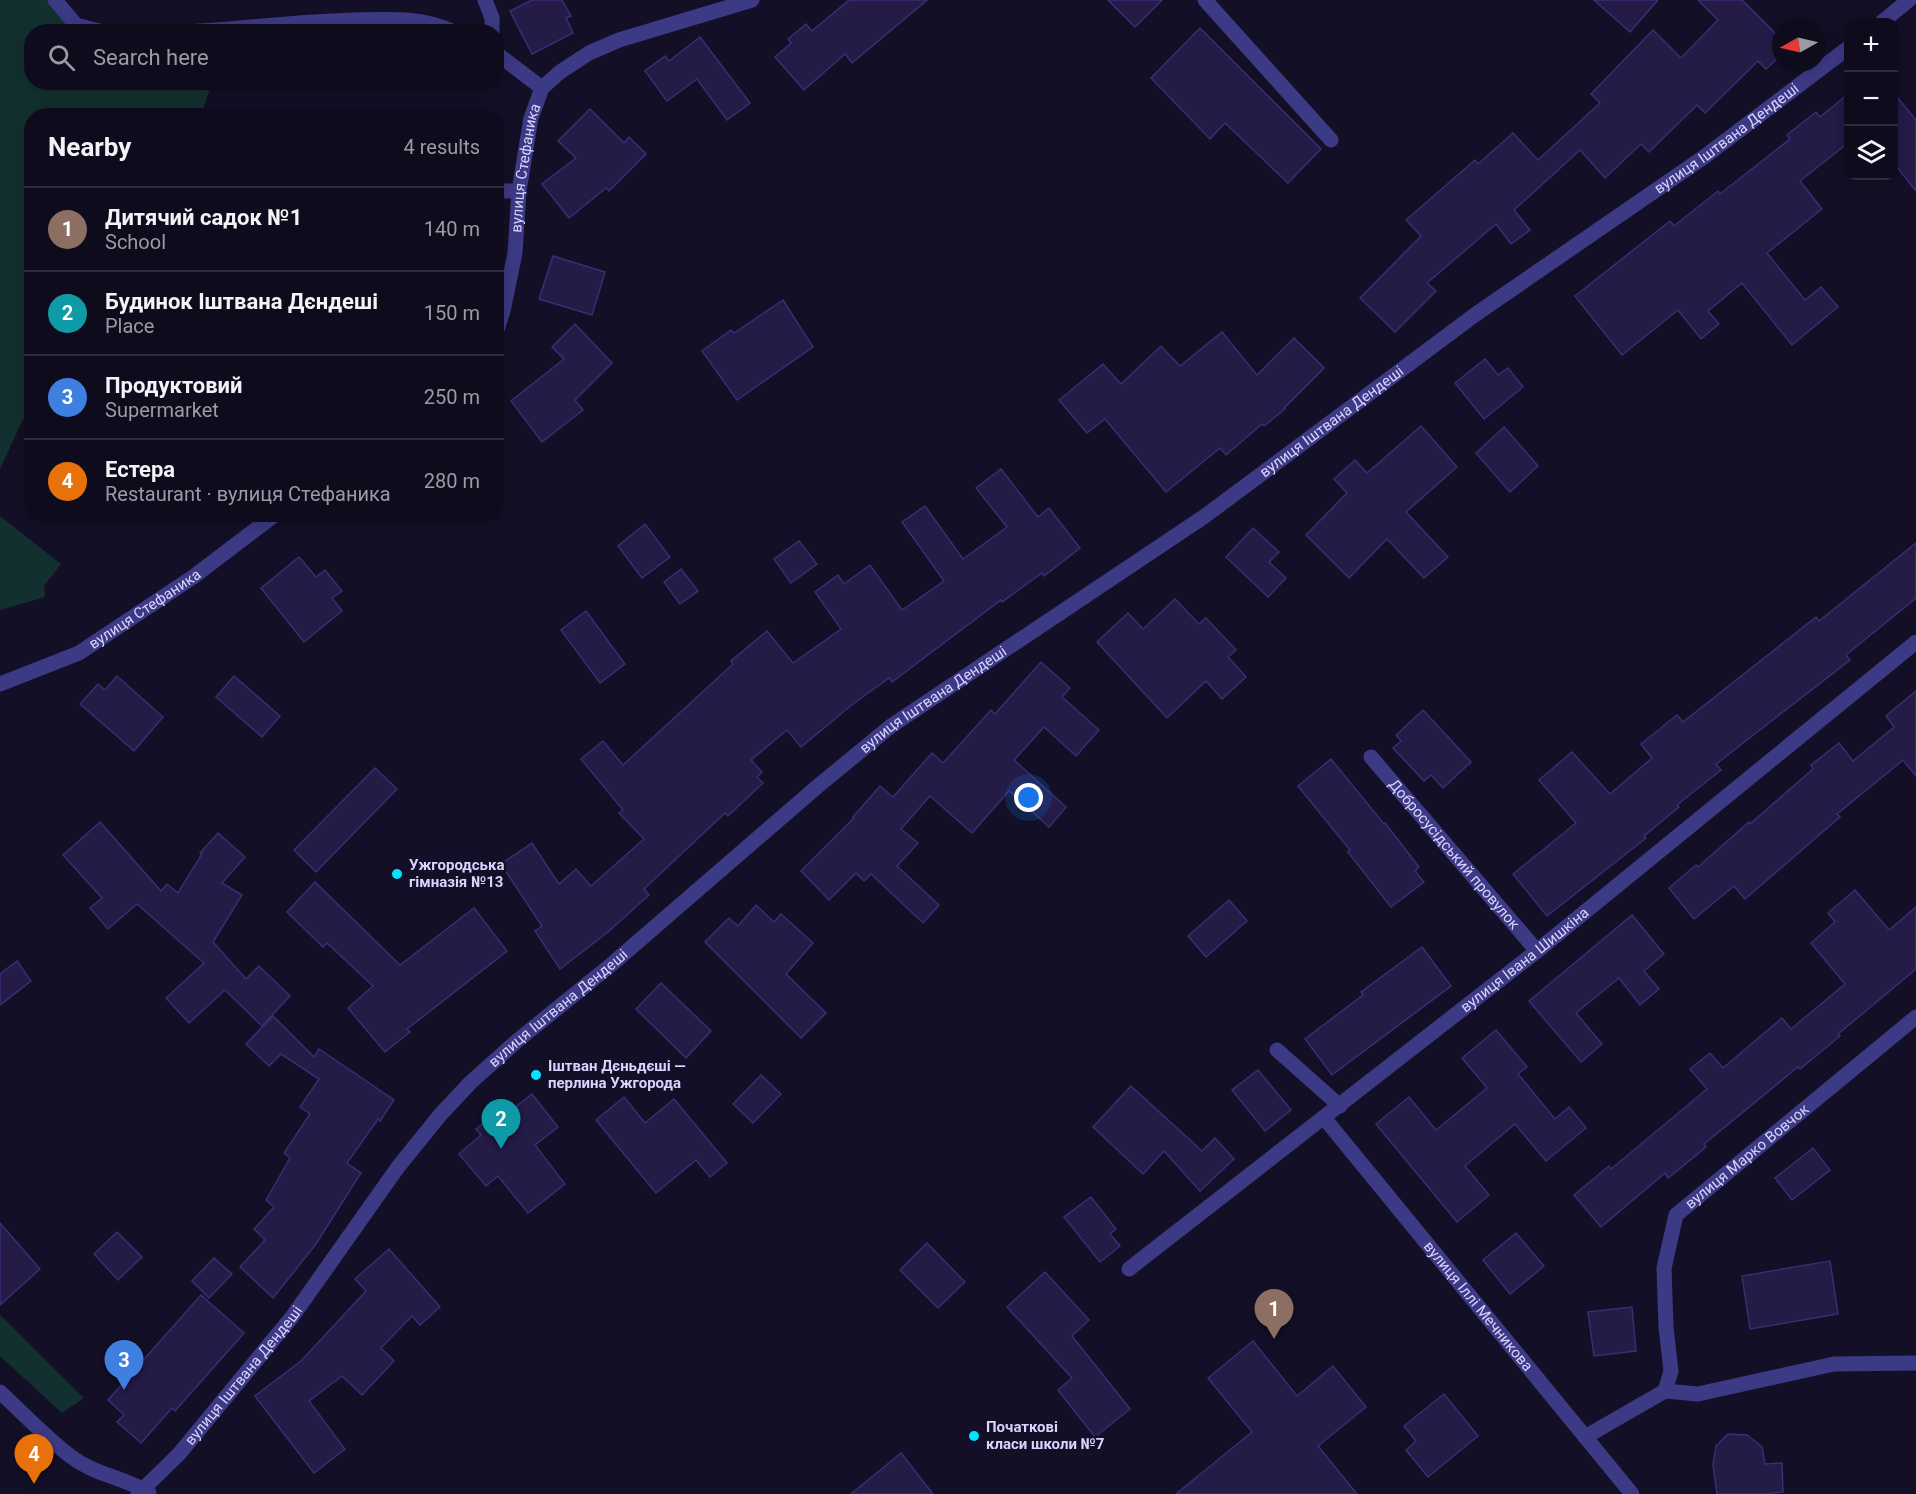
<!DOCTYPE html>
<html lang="en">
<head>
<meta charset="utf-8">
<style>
  :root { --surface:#0e0b1c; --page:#1c1929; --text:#f1f3f6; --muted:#9b9ba3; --line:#2e2b3b; --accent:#d93025 }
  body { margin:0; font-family:Roboto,sans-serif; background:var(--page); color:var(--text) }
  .controls { position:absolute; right:18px; top:18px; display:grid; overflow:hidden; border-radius:12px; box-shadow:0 3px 15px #0003 }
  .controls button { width:54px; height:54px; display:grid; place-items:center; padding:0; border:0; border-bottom:2px solid var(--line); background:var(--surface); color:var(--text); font:30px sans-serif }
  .compass { position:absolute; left:1772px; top:18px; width:54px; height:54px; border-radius:50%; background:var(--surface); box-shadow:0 3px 15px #0003; rotate:262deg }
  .you { position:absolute; left:1029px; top:798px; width:21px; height:21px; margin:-15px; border:4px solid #fff; border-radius:50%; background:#1a73e8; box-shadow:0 0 0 9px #1a73e833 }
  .badge { display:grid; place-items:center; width:39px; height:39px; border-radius:50%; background:var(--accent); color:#fff; font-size:20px; font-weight:700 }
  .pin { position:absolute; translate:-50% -50px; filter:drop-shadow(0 2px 3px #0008) }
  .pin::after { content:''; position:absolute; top:32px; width:21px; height:18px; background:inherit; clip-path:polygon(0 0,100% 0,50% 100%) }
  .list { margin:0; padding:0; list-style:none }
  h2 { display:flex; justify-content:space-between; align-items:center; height:78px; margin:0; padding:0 24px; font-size:26px }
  h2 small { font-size:20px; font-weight:400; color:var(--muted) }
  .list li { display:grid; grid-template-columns:39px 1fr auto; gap:18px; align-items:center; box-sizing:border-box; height:84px; padding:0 24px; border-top:2px solid var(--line) }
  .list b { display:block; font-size:22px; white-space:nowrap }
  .list p { margin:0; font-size:20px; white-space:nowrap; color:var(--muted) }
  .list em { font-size:20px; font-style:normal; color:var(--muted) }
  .icon { flex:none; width:33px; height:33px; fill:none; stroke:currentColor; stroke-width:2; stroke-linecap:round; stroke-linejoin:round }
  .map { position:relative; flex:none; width:1916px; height:1494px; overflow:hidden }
  .search { position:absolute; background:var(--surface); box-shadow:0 3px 15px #0003; left:24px; top:24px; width:480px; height:66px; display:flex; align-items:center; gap:15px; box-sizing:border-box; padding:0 21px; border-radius:24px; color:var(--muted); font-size:22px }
  .panel { position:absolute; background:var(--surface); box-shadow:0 3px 15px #0003; left:24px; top:108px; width:480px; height:414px; border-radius:24px }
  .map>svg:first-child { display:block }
  .green { fill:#12302f }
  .building { fill:#241b47; stroke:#3b2d73; stroke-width:1.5 }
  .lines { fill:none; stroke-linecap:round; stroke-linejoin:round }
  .minor { stroke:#3d3a85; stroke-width:15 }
  .poi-dot { fill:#00e5ff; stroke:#130f26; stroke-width:2 }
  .labels { text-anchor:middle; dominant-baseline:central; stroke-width:5; stroke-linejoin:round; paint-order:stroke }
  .street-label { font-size:15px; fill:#d9d4ff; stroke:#130f26 }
  .poi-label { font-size:15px; font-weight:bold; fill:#d9d4ff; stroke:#130f26; text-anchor:start }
</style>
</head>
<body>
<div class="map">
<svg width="1916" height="1494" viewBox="0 0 1916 1494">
  <rect width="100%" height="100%" fill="#130f26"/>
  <g class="green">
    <path d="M0,0H50L74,31L32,32V82L212,83L201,115L32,116L31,402L0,469Z"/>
    <path d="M0,516L61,564L44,586L45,597L0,610Z"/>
    <path d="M0,1315L84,1398L62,1413L0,1356Z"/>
  </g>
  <g class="building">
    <path d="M532,0H562L571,16L566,18L573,33L532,54L510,11Z"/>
    <path d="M849,0H927L852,63L845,54L804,90L775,57L791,43L788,39L806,24L812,31Z"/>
    <path d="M1108,0H1162L1135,27Z"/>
    <path d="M1594,0H1658L1630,32Z"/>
    <path d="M1698,0H1742L1781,39V55L1766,69L1758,61L1705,113L1697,105L1649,152L1641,144L1605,178L1580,150L1514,210L1530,230L1511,244L1496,224L1427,283L1436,291L1395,332L1360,298L1421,236L1406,220L1475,160L1478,164L1513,133L1538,160L1600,103L1591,94L1653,30L1681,58L1718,20Z"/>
    <path d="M1200,28L1321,149L1288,183L1225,123L1210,139L1151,78Z"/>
    <path d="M700,37L750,103L727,120L697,79L667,101L645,71L665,56L669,61Z"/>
    <path d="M1893,92L1916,120V191L1893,162Z"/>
    <path d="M1848,94V143L1800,181L1822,209L1767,253L1805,300L1821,287L1838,307L1792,345L1742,283L1708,311L1719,324L1701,339L1678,310L1622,355L1575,296L1670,221L1674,226L1718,191L1720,194L1790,139L1787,135L1816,112L1820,117Z"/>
    <path d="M590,109L624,143L629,137L646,154L609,191L606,188L569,218L542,184L576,158L558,141Z"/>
    <path d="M553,256L605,272L592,315L539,299Z"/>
    <path d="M783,300L813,347L737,400L702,351L731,330L734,333Z"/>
    <path d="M575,324L612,363L575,400L583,410L542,442L511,401L564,359L552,347Z"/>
    <path d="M1222,332L1257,375L1294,338L1324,368L1284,408L1285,409L1264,426L1262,424L1226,455L1220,448L1166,492L1105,419L1087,433L1059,400L1103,364L1121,384L1161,346L1180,366Z"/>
    <path d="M1485,359L1498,375L1508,368L1523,387L1484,419L1455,383Z"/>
    <path d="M1421,426L1457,467L1406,512L1448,557L1424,578L1387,539L1349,578L1306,535L1347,493L1334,479L1355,460L1367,473Z"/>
    <path d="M1504,427L1538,466L1510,492L1476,453Z"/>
    <path d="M1001,469L1038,517L1049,508L1080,548L1044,576L1042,573L1002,602L1001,600L892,682L889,678L853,704L801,747L787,730L751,760L762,772L757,777L763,783L728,816L725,813L644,889L649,895L608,932L560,969L535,931L542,926L501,864L532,843L559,884L576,869L591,886L644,839L619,813L623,810L581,759L603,741L623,765L733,664L731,661L767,631L793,663L841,629L815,592L838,575L844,584L870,565L902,610L944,581L902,522L925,506L963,559L1007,527L976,488Z"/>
    <path d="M645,524L670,557L642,578L618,546Z"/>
    <path d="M1253,528L1279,552L1269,562L1286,578L1268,597L1226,557Z"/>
    <path d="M799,541L817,564L791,583L774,559Z"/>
    <path d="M1916,543V598L1846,655L1850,660L1716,764L1721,770L1677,805L1679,807L1644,836L1646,838L1547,916L1513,874L1576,823L1539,780L1572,752L1610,794L1652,758L1641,744L1677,715L1683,722L1816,617L1819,621Z"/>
    <path d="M299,557L316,577L325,570L342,591L332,598L342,611L304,642L261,588Z"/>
    <path d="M681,569L698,591L680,604L664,582Z"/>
    <path d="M1175,599L1199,624L1206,618L1236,650L1228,657L1246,677L1222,699L1206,681L1167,718L1097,642L1128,613L1143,629Z"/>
    <path d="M586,611L625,664L600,683L561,630Z"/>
    <path d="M1041,662L1070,688L1062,697L1099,730L1076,756L1044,727L1014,760L1066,807L1049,827L1009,791L972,833L930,796L901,829L918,843L897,866L939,905L923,923L871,874L864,881L856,873L829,900L801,871L854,818L853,817L880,786L893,797L932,753L943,763L991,710L995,714Z"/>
    <path d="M117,676L163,717L134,751L80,704L98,684L105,690Z"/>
    <path d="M234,676L280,716L262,737L216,697Z"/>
    <path d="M1916,691V776L1903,760L1837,814L1840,817L1745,899L1734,886L1694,919L1669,888L1696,865L1698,867L1749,822L1750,824L1813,769L1811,765L1839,743L1853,761L1894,727L1886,716Z"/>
    <path d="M1423,710L1471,762L1443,788L1431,775L1424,781L1393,748L1401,741L1396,735Z"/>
    <path d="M1331,759L1384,824L1385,823L1419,867L1415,871L1424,882L1391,907L1348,852L1350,850L1298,786Z"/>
    <path d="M375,768L397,789L316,872L294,850Z"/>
    <path d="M100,822L161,891L167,884L178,893L202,854L200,853L218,833L245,857L222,883L242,895L213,942L246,979L259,966L290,996L262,1026L225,990L189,1023L166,998L204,963L137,904L108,929L90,908L102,898L63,855Z"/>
    <path d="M315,882L400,965L474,908L507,951L407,1029L410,1032L385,1052L348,1008L373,986L327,943L323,947L287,912Z"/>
    <path d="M1855,890L1889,930L1916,907V969L1838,1034L1840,1036L1800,1069L1798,1067L1704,1144L1706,1147L1668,1178L1665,1173L1601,1227L1574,1195L1609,1166L1611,1169L1707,1089L1690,1069L1710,1053L1723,1068L1782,1018L1791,1029L1845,984L1811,943L1835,922L1828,913Z"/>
    <path d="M1229,900L1247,921L1206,957L1188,936Z"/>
    <path d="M756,905L774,922L781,914L813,943L786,974L826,1013L801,1038L705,942L729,918L738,926Z"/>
    <path d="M1632,915L1664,954L1644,971L1659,989L1640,1005L1619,978L1576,1013L1602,1044L1581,1062L1529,1001Z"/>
    <path d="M1422,947L1451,986L1332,1075L1305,1039L1363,995L1361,992Z"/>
    <path d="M17,961L31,981L0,1005V974Z"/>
    <path d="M661,983L711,1031L686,1058L636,1009Z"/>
    <path d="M273,1016L314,1057L319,1049L394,1100L380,1121L378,1119L347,1163L361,1173L316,1244L273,1298L240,1267L265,1240L254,1229L274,1207L266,1200L290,1158L284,1153L310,1114L300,1107L319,1079L281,1054L269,1066L246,1044Z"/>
    <path d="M1496,1030L1527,1067L1518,1074L1555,1119L1569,1107L1586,1128L1546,1161L1515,1124L1465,1166L1489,1195L1457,1222L1376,1124L1409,1097L1436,1130L1487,1088L1462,1058Z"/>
    <path d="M1258,1070L1291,1110L1265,1131L1232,1090Z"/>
    <path d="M761,1075L781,1094L753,1123L733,1104Z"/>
    <path d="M1131,1086L1202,1151L1215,1138L1234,1159L1200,1191L1164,1151L1143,1174L1093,1127Z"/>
    <path d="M532,1094L558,1127L535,1145L565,1184L528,1213L498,1176L486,1186L459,1154L481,1135L476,1129L503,1107L508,1113Z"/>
    <path d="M624,1097L645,1123L674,1099L727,1163L710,1177L696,1160L656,1193L596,1120Z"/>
    <path d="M1813,1148L1830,1170L1792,1200L1775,1178Z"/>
    <path d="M1091,1197L1116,1229L1110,1234L1120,1246L1100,1262L1064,1217Z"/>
    <path d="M0,1223L40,1269L0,1305Z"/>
    <path d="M117,1232L142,1257L118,1280L94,1254Z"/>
    <path d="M1516,1233L1544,1266L1510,1294L1483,1260Z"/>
    <path d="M927,1243L965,1282L938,1308L900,1270Z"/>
    <path d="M389,1249L440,1307L420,1325L412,1316L381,1348L394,1361L362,1395L342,1376L309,1401L345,1449L314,1473L255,1396L301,1361L366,1291L355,1279Z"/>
    <path d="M214,1258L232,1274L209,1298L192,1281Z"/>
    <path d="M1830,1261L1838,1314L1750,1329L1742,1276Z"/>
    <path d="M1045,1272L1089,1320L1072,1336L1130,1409L1095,1437L1058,1390L1072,1378L1007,1307Z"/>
    <path d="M201,1295L244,1333L175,1411L172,1408L141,1443L117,1422L124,1415L108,1400Z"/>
    <path d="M1632,1307L1636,1351L1594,1356L1588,1312Z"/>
    <path d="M1253,1341L1297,1396L1333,1366L1366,1407L1318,1446L1357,1494H1176L1252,1432L1208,1378Z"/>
    <path d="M1444,1394L1478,1436L1428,1477L1406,1450L1416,1441L1404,1426Z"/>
    <path d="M1728,1434L1747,1435L1762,1447L1765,1464L1782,1463L1783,1492L1764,1494H1717L1713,1464L1716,1446Z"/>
    <path d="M901,1453L933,1494H851Z"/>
  </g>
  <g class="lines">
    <g class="minor">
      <path d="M55,0L76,25L103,32"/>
      <path d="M485,0L492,18V32"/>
      <path d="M1205,0L1331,140"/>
      <path d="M1882,22L1909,0"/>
      <path d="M187,32C243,29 299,21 356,20C390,19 423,17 454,32"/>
      <path d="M496,53L542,88"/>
      <path d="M496,191H519"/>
      <path id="s1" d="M496,333L503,311L515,253L519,191L531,118L542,88L560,72L589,53L619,40L752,0"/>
      <path id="s2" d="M0,684L79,653L193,577L276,514"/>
      <path id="s3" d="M1371,757L1537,951"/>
      <path d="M1277,1050L1340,1106"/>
      <path id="s4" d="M1325,1119L1632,1494"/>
      <path id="s5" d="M1129,1269L1537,951L1916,642"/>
      <path d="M1665,1391L1698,1394L1834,1364L1916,1363"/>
      <path d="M0,1392C23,1413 49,1441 73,1458C96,1475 126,1478 149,1493"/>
      <path id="s6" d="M1585,1437L1665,1391L1671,1371L1666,1327L1664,1268L1676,1215L1916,1017"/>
      <path id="s7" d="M138,1494L179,1454L292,1317L398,1167L440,1115L471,1082L518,1040L612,964L818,786L891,726L1205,516L1476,314L1704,157L1848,48"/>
    </g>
  </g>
  <g class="poi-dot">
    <circle cx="397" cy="874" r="6"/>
    <circle cx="536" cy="1075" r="6"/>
    <circle cx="974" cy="1436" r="6"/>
  </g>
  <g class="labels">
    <g class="street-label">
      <text stroke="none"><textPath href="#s7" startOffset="2103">вулиця Іштвана Дендеші</textPath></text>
      <text stroke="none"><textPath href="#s1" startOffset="168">вулиця Стефаника</textPath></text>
      <text stroke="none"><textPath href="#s7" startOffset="1617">вулиця Іштвана Дендеші</textPath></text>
      <text stroke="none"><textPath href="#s2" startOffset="164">вулиця Стефаника</textPath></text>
      <text stroke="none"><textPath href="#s7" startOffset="1131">вулиця Іштвана Дендеші</textPath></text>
      <text stroke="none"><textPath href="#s3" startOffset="128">Добросусідський провулок</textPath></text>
      <text stroke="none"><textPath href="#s5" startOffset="502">вулиця Івана Шишкіна</textPath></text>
      <text stroke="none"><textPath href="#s7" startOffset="645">вулиця Іштвана Дендеші</textPath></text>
      <text stroke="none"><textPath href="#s6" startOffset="363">вулиця Марко Вовчок</textPath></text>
      <text stroke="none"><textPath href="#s4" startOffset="242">вулиця Іллі Мечникова</textPath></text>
      <text stroke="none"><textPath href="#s7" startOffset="159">вулиця Іштвана Дендеші</textPath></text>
    </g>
    <g class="poi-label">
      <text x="409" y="865">Ужгородська<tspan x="409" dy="17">гімназія №13</tspan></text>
      <text x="548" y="1066">Іштван Дєньдєші —<tspan x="548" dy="17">перлина Ужгорода</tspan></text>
      <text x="986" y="1427">Початкові<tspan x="986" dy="17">класи школи №7</tspan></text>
    </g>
  </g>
</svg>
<div class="controls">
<button>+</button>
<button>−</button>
<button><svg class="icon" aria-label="layers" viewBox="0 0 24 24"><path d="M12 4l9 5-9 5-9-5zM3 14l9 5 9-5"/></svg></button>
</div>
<svg class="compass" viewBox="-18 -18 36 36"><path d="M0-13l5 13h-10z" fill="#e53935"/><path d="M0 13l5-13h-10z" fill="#9b9ba3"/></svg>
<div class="you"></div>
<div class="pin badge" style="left:1274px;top:1339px;background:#8d6e63">1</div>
<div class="pin badge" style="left:501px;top:1149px;background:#0f9aa8">2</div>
<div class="pin badge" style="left:124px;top:1390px;background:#3f7fe0">3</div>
<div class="pin badge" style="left:34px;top:1484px;background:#e8710a">4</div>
<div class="search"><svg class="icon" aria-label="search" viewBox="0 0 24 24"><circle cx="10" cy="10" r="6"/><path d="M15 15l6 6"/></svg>Search here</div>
<section class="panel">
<h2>Nearby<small>4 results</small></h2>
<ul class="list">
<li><span class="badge" style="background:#8d6e63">1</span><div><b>Дитячий садок №1</b><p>School</p></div><em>140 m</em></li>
<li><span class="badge" style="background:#0f9aa8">2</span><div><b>Будинок Іштвана Дєндеші</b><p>Place</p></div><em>150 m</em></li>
<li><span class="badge" style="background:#3f7fe0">3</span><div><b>Продуктовий</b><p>Supermarket</p></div><em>250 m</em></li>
<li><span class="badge" style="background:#e8710a">4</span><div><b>Естера</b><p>Restaurant · вулиця Стефаника</p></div><em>280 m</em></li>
</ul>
</section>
</div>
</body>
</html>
